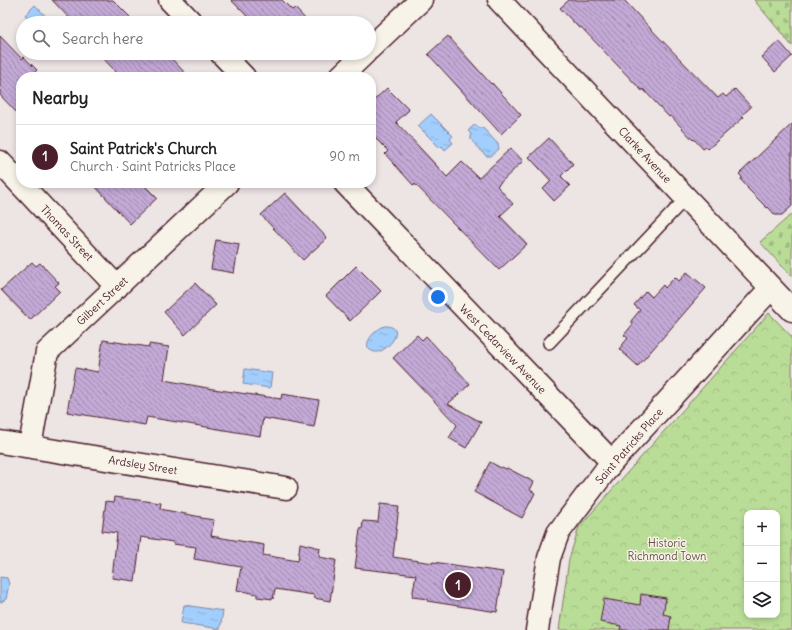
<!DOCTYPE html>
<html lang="en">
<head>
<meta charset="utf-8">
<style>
  :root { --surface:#fff; --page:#f2f2f2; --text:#202124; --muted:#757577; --line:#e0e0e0; --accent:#4a1f2b }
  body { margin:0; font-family:Delius,sans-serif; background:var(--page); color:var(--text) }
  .controls { position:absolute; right:12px; bottom:12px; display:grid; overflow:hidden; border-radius:8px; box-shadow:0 2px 6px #0003 }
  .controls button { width:36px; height:36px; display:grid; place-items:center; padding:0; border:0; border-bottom:1px solid var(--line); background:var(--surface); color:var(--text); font:20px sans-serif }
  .you { position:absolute; left:438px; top:297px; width:14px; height:14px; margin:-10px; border:3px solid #fff; border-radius:50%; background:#1a73e8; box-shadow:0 0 0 6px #1a73e833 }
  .badge { display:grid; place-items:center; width:26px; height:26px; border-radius:50%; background:var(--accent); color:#fff; font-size:13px; font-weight:700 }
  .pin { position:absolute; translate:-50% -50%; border:2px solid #fff; box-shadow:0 1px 4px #0006 }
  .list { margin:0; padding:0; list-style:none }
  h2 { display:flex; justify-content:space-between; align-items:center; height:52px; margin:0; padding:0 16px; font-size:17px }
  h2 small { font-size:13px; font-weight:400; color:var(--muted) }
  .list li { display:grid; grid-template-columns:26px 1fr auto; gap:12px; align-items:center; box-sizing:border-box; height:64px; padding:0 16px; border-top:1px solid var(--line) }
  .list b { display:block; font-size:15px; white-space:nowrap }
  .list p { margin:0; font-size:13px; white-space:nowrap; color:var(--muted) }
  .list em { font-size:13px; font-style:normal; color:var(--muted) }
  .icon { flex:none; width:22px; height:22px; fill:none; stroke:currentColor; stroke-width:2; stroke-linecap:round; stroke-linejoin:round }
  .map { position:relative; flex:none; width:792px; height:630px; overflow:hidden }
  .search { position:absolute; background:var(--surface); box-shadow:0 2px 6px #0003; left:16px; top:16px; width:360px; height:44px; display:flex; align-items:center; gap:10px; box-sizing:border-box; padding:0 14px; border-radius:22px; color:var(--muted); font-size:15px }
  .panel { position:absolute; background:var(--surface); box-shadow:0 2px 6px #0003; left:16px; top:72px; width:360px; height:116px; border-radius:16px }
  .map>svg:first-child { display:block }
  .forest { fill:url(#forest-crowns); stroke:#827e61; fill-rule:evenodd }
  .cemetery { fill:url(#cemetery-stones); stroke:#827e61 }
  .water { fill:url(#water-ripples); stroke:#7e88a8 }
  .building { fill:url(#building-back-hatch); stroke:#4a1f2b }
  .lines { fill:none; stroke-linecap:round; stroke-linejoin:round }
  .lane-casing { stroke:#4a1f2b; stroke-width:14 }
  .street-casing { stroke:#4a1f2b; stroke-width:25 }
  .secondary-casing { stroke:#4a1f2b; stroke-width:25 }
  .lane { stroke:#f7f3e8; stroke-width:11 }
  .street { stroke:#f7f3e8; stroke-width:22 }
  .secondary { stroke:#f7f3e8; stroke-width:22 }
  .labels { text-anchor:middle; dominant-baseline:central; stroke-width:3; stroke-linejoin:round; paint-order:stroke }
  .street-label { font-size:11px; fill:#4a1f2b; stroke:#f7f3e8 }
  .park-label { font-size:11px; fill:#664e46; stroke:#f7f3e8 }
</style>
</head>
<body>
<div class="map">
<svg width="792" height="630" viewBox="0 0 792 630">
  <defs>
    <pattern id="forest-crowns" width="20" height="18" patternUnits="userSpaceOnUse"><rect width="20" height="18" fill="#b9dd97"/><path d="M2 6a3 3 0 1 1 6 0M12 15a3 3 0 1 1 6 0" fill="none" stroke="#a1bd82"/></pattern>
    <pattern id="cemetery-stones" width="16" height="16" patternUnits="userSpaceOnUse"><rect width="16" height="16" fill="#b9dd97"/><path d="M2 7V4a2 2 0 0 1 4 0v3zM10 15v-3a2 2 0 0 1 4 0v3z" fill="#a1bd82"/></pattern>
    <pattern id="water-ripples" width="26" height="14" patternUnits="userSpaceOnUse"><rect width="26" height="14" fill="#a1cefc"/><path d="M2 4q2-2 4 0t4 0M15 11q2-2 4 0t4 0" fill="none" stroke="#8cb0d8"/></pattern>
    <pattern id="building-back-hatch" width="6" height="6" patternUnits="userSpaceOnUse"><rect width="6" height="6" fill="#c3a9d6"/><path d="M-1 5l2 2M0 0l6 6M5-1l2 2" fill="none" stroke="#a089ae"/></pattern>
  </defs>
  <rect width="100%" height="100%" fill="#ede4e4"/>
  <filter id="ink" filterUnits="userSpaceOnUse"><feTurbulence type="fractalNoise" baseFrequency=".025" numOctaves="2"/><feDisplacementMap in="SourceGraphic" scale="8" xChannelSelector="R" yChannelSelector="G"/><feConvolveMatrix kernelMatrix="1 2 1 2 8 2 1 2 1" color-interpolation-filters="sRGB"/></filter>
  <g filter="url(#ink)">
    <path class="forest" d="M769,313L792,337V630H559L569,559L579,527ZM747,513H777V615H747Z"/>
    <g class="cemetery">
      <path d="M754,0H792V46Z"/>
      <path d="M792,214V277L760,242Z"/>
    </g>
    <g class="water">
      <path d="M35,5L52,23H33L25,15Z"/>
      <path d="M431,114L453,136L450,139L453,143L445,150L442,146L440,148L418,126Z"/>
      <path d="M475,124L479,128H483L498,144L499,149L491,156H486L471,140V134L468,131Z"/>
      <path d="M385,326C409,326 386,354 375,352C357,348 376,328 385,326Z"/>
      <path d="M245,369L272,373L270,388L243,384Z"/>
      <path d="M0,577L7,578L9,584L6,599L1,602H0Z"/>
      <path d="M184,605L223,611L220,629L181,623Z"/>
    </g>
    <g class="building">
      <path d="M52,0H113L136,23H74Z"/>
      <path d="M231,0H282L292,10L295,8L308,22L307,23H254Z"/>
      <path d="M569,0H624L648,26L718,98L723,94L726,97L735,89L751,107L742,115L744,117L708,149L706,147L703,149L694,139L693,140L671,116L669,117L643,89L642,91L581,27L579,28L560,8Z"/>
      <path d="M0,36L22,59L24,57L37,70L30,77H21V117L0,95Z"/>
      <path d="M448,36L491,84L492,83L521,115L501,134L428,54Z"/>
      <path d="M779,41L792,56L775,72L762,57Z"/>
      <path d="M98,53H166L189,77H121Z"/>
      <path d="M387,88L409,110L396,122L447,177L462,162L479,178L511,148L523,161L497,186L513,204L500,216L527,244L499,270L415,184L414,186L385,154L388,151L371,134V103Z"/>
      <path d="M792,124V206L782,215H775L768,207L767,208L747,188H748L741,180L742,177L739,174Z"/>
      <path d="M549,138L573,164L561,176L570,186L554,201L543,189L551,181L529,157Z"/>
      <path d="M92,183H142L157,198L130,224Z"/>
      <path d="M285,193L327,238L303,260L261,215Z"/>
      <path d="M216,240L239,244L234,273L211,269Z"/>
      <path d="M32,262L36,266L40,263L59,283L55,286L60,291L30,320L1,290Z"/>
      <path d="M356,266L381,291L350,321L326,296Z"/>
      <path d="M687,272L706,288L638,366L619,349L628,338L624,335L633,324L631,321L640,310L634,305L646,291L652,297L663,285L665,288L675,277L679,281Z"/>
      <path d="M195,283L216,305L185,335L164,312Z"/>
      <path d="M417,335L422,340L426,336L470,384L448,404L481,422L466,448L449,438L457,425L393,358Z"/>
      <path d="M103,340L149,347V344L169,347L164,380L213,389L281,399L282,394L319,400L314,427L263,418L260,436L147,417L145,425L67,412L75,368L98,372Z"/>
      <path d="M490,462L501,468L502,467L506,469L507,468L534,482L530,490L535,493L522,518L474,492Z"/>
      <path d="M115,497L161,503L160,509L201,517V518L214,520L211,536L264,545L263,555L298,561L300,543L320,548L319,557L336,560L330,601L314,598V595L275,589L273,599L257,597V594L237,590L241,567L194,559L196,547L173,544V542L141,537L135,581L112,578L117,533L102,531L106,501L114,502Z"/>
      <path d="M380,504L399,506L393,557L433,563V562L503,572L497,612L427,601L428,599L412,597L416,575L355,568L360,529H362L363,521L378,522Z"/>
      <path d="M641,594L666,598L663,614L671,616L669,630H620L621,626L600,622L604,599L640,605Z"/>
    </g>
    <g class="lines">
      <defs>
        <path id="lane" d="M549,343L686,198"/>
        <g id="street">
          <path d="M170,0L192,23"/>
          <path d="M369,49L421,0"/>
          <path d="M221,53L244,77"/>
          <path d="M340,77L365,53"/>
          <path d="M0,162L117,287"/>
          <path d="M345,183L612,462"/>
          <path d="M0,442L286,488"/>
          <path d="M30,446L47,352L227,183"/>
          <path d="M537,630L549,558L558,533L612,462L771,288"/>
        </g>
        <path id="secondary" d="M499,0L792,310"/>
      </defs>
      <use href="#lane" class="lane-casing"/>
      <use href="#street" class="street-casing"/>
      <use href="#secondary" class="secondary-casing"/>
      <use href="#lane" class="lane"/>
      <use href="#street" class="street"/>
      <use href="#secondary" class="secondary"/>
    </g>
  </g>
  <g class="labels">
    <g class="street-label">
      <text transform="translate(645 155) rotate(47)">Clarke Avenue</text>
      <text transform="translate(67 233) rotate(47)">Thomas Street</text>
      <text transform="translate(102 301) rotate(-43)">Gilbert Street</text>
      <text transform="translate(503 349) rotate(46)">West Cedarview Avenue</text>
      <text transform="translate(629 446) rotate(-49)">Saint Patricks Place</text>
      <text transform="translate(143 465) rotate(9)">Ardsley Street</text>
    </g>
    <g class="park-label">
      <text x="667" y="543">Historic<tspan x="667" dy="13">Richmond Town</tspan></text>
    </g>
  </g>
</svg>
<div class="controls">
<button>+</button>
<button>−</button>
<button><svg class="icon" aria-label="layers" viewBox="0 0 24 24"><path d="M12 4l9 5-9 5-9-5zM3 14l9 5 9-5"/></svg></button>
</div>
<div class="you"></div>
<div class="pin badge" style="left:458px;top:585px">1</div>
<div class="search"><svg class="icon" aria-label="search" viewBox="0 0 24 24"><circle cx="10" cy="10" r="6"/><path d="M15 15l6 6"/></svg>Search here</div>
<section class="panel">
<h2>Nearby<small></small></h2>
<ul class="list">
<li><span class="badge">1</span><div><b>Saint Patrick's Church</b><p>Church · Saint Patricks Place</p></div><em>90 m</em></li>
</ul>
</section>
</div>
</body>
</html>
